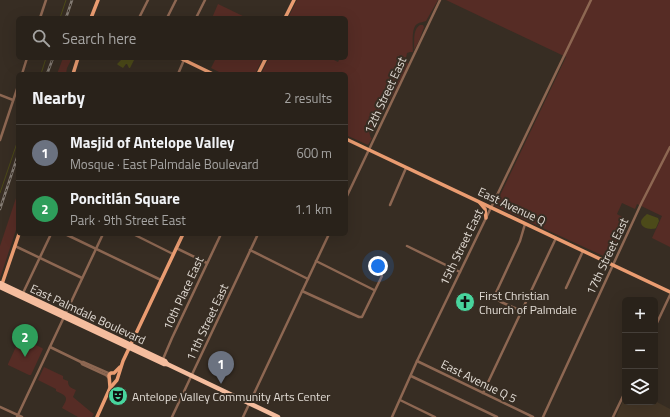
<!DOCTYPE html>
<html lang="en">
<head>
<meta charset="utf-8">
<style>
  :root { --surface:#29221a; --page:#352f27; --text:#f1f3f6; --muted:#a5a4a2; --line:#453f39; --accent:#48d49d }
  body { margin:0; font-family:"Titillium Web",sans-serif; background:var(--page); color:var(--text) }
  .controls { position:absolute; right:12px; bottom:12px; display:grid; overflow:hidden; border-radius:6px; box-shadow:0 4px 16px #0002 }
  .controls button { width:36px; height:36px; display:grid; place-items:center; padding:0; border:0; border-bottom:1px solid var(--line); background:var(--surface); color:var(--text); font:20px sans-serif }
  .you { position:absolute; left:378px; top:266px; width:14px; height:14px; margin:-10px; border:3px solid #fff; border-radius:50%; background:#1a73e8; box-shadow:0 0 0 6px #1a73e833 }
  .badge { display:grid; place-items:center; width:26px; height:26px; border-radius:50%; background:var(--accent); color:#fff; font-size:13px; font-weight:700 }
  .pin { position:absolute; translate:-50% -33px; filter:drop-shadow(0 1px 2px #0008) }
  .pin::after { content:''; position:absolute; top:21px; width:14px; height:12px; background:inherit; clip-path:polygon(0 0,100% 0,50% 100%) }
  .list { margin:0; padding:0; list-style:none }
  h2 { display:flex; justify-content:space-between; align-items:center; height:52px; margin:0; padding:0 16px; font-size:17px }
  h2 small { font-size:13px; font-weight:400; color:var(--muted) }
  .list li { display:grid; grid-template-columns:26px 1fr auto; gap:12px; align-items:center; box-sizing:border-box; height:56px; padding:0 16px; border-top:1px solid var(--line) }
  .list b { display:block; font-size:15px; white-space:nowrap }
  .list p { margin:0; font-size:13px; white-space:nowrap; color:var(--muted) }
  .list em { font-size:13px; font-style:normal; color:var(--muted) }
  .icon { flex:none; width:22px; height:22px; fill:none; stroke:currentColor; stroke-width:2; stroke-linecap:round; stroke-linejoin:round }
  .map { position:relative; flex:none; width:670px; height:417px; overflow:hidden }
  .search { position:absolute; background:var(--surface); box-shadow:0 4px 16px #0002; left:16px; top:16px; width:332px; height:44px; display:flex; align-items:center; gap:10px; box-sizing:border-box; padding:0 14px; border-radius:6px; color:var(--muted); font-size:15px }
  .panel { position:absolute; background:var(--surface); box-shadow:0 4px 16px #0002; left:16px; top:72px; width:332px; height:164px; border-radius:6px }
  .map>svg:first-child { display:block }
  .built { fill:#443626 }
  .green { fill:#562c25 }
  .water { fill:#4c4a19 }
  .lines { fill:none; stroke-linecap:round; stroke-linejoin:round }
  .stream { stroke:#4c4a19; stroke-width:1 }
  .minor { stroke:#8d6752; stroke-width:2.5 }
  .major { stroke:#ea9c71; stroke-width:3.5 }
  .highway { stroke:#f5bd9e; stroke-width:4.5 }
  .rail-casing { stroke:#857d75; stroke-width:2.5 }
  .rail { stroke:#372d23; stroke-width:1; stroke-dasharray:3; stroke-linecap:butt }
  .labels { text-anchor:middle; dominant-baseline:central; stroke-width:4; stroke-linejoin:round; paint-order:stroke }
  .street-label { font-size:12px; fill:#e1dbd4; stroke:#372d23 }
  .poi-label { font-size:12px; fill:#e1dbd4; stroke:#372d23; text-anchor:start }
</style>
</head>
<body>
<div class="map">
<svg width="670" height="417" viewBox="0 0 670 417">
  <rect width="100%" height="100%" fill="#372d23"/>
  <path class="built" d="M625,396V402L655,401L670,409V417H616Z"/>
  <g class="green">
    <path d="M297,0H438L426,21C424,22 420,22 417,24C411,28 413,45 413,52H410L407,53L406,58L397,54C402,57 407,58 408,65L394,93L386,106L373,133L369,132L371,138H372L368,145L346,135V74H261L269,58H330L338,62L340,58H346V18H288Z"/>
    <path d="M446,0H670V247L652,238L662,216L637,204L635,209L622,203L617,214L629,221L610,259L495,206L566,57Z"/>
    <path d="M218,4L247,18H212Z"/>
    <path d="M420,25H423L424,27L419,41L414,50C415,42 412,30 420,25Z"/>
    <path d="M63,58H72L67,68L66,74H57Z"/>
    <path d="M216,58H263L255,74H223L211,68Z"/>
    <path d="M18,192V226L17,227L0,278V246Z"/>
    <path d="M20,338H21L42,348L43,349L31,375H29L8,365V364Z"/>
    <path d="M44,367L63,376V379L68,381C68,387 71,388 76,390L73,397L91,412L94,414L92,417H78L62,408C69,397 67,396 56,391V389L38,380Z"/>
  </g>
  <g class="water">
    <path d="M123,58H135L130,68H129L127,64H126L123,68L118,65L117,64Z"/>
    <path d="M647,214L658,218L659,221L656,228C652,230 641,229 641,222C641,219 645,216 647,214Z"/>
  </g>
  <g class="lines">
    <g class="stream">
      <path d="M60,18L66,0"/>
      <path d="M41,74L46,58"/>
      <path d="M0,193L18,140"/>
    </g>
    <g class="minor">
      <path d="M40,18L46,0"/>
      <path d="M139,18L148,0"/>
      <path d="M167,18L176,0"/>
      <path d="M196,18L205,0"/>
      <path d="M22,74L27,58"/>
      <path d="M178,74L184,60"/>
      <path d="M0,95L13,100"/>
      <path d="M0,140L18,86"/>
      <path d="M346,198L440,0"/>
      <path d="M390,205L406,168"/>
      <path d="M65,234L161,280"/>
      <path d="M133,234L173,254"/>
      <path d="M15,246L82,278"/>
      <path d="M407,246L460,272"/>
      <path d="M176,248L207,263"/>
      <path d="M250,250L308,279"/>
      <path d="M316,261L374,290"/>
      <path d="M566,288L583,251"/>
      <path d="M302,291L359,317H362L382,276"/>
      <path d="M23,293L51,234"/>
      <path d="M522,311L501,302L494,297L520,241L525,224"/>
      <path d="M655,327L670,295"/>
      <path d="M50,347L81,362H83L108,373H111"/>
      <path d="M163,359L172,338L221,234"/>
      <path d="M417,361L533,417"/>
      <path d="M81,362L82,364L106,375L109,378"/>
      <path d="M411,376L497,417"/>
      <path d="M483,393L556,238"/>
      <path d="M400,400L435,417"/>
      <path d="M0,407L22,417"/>
      <path d="M17,417L103,234"/>
      <path d="M172,417L258,234"/>
      <path d="M243,417L329,234"/>
      <path d="M392,417L417,361L460,272L591,0"/>
      <path d="M543,417L641,204L670,147"/>
      <path d="M613,417L625,392"/>
    </g>
    <g class="major">
      <path d="M91,18L98,0"/>
      <path d="M285,18L294,0"/>
      <path d="M180,58L213,74"/>
      <path d="M73,74L78,58"/>
      <path d="M258,74L266,58"/>
      <path d="M346,139L670,292"/>
      <path d="M480,203L485,209L486,218"/>
      <path d="M2,284L19,234"/>
      <path d="M110,387L109,375L111,373H114L120,367"/>
      <path d="M97,417L110,388L117,380L123,361L183,234"/>
    </g>
    <g class="highway">
      <path d="M0,283L165,361L167,364"/>
      <path d="M0,287L164,364H167L278,417"/>
    </g>
    <defs>
      <g id="rail">
        <path d="M66,18L72,0"/>
        <path d="M47,74L53,58"/>
        <path d="M0,209L18,155"/>
      </g>
    </defs>
    <use href="#rail" class="rail-casing"/>
    <use href="#rail" class="rail"/>
  </g>
  <defs>
    <symbol id="church-disc" viewBox="-11 -11 22 22"><circle r="9.5" fill="#48d49d" stroke="#372d23"/><path d="M-1.2-6h2.4v3.5h3.3v2.4h-3.3V6h-2.4V-.1h-3.3v-2.4h3.3Z" fill="#111"/></symbol>
    <symbol id="theatre-disc" viewBox="-11 -11 22 22"><circle r="9.5" fill="#48d49d" stroke="#372d23"/><path d="M-5-5.5Q0-4 5-5.5V0Q5 5 0 6Q-5 5-5 0ZM-3.3-2.5H-1v1.5H-3.3ZM1-2.5H3.3v1.5H1ZM-2.8 1Q0 5.5 2.8 1Z" fill="#111"/></symbol>
  </defs>
  <g fill-rule="evenodd">
    <use href="#church-disc" x="454" y="291" width="22" height="22"/>
    <use href="#theatre-disc" x="107" y="385" width="22" height="22"/>
  </g>
  <g class="labels">
    <g class="street-label">
      <text transform="translate(385 95) rotate(-65)">12th Street East</text>
      <text transform="translate(512 206) rotate(25)">East Avenue Q</text>
      <text transform="translate(461 247) rotate(-64)">15th Street East</text>
      <text transform="translate(607 256) rotate(-65)">17th Street East</text>
      <text transform="translate(183 293) rotate(-65)">10th Place East</text>
      <text transform="translate(88 314) rotate(25)">East Palmdale Boulevard</text>
      <text transform="translate(207 322) rotate(-65)">11th Street East</text>
      <text transform="translate(479 381) rotate(26)">East Avenue Q 5</text>
    </g>
    <g class="poi-label">
      <text x="479" y="295">First Christian<tspan x="479" dy="14">Church of Palmdale</tspan></text>
      <text x="132" y="396">Antelope Valley Community Arts Center</text>
    </g>
  </g>
</svg>
<div class="controls">
<button>+</button>
<button>−</button>
<button><svg class="icon" aria-label="layers" viewBox="0 0 24 24"><path d="M12 4l9 5-9 5-9-5zM3 14l9 5 9-5"/></svg></button>
</div>
<div class="you"></div>
<div class="pin badge" style="left:221px;top:384px;background:#6b7280">1</div>
<div class="pin badge" style="left:25px;top:357px;background:#2e9e5b">2</div>
<div class="search"><svg class="icon" aria-label="search" viewBox="0 0 24 24"><circle cx="10" cy="10" r="6"/><path d="M15 15l6 6"/></svg>Search here</div>
<section class="panel">
<h2>Nearby<small>2 results</small></h2>
<ul class="list">
<li><span class="badge" style="background:#6b7280">1</span><div><b>Masjid of Antelope Valley</b><p>Mosque · East Palmdale Boulevard</p></div><em>600 m</em></li>
<li><span class="badge" style="background:#2e9e5b">2</span><div><b>Poncitlán Square</b><p>Park · 9th Street East</p></div><em>1.1 km</em></li>
</ul>
</section>
</div>
</body>
</html>
